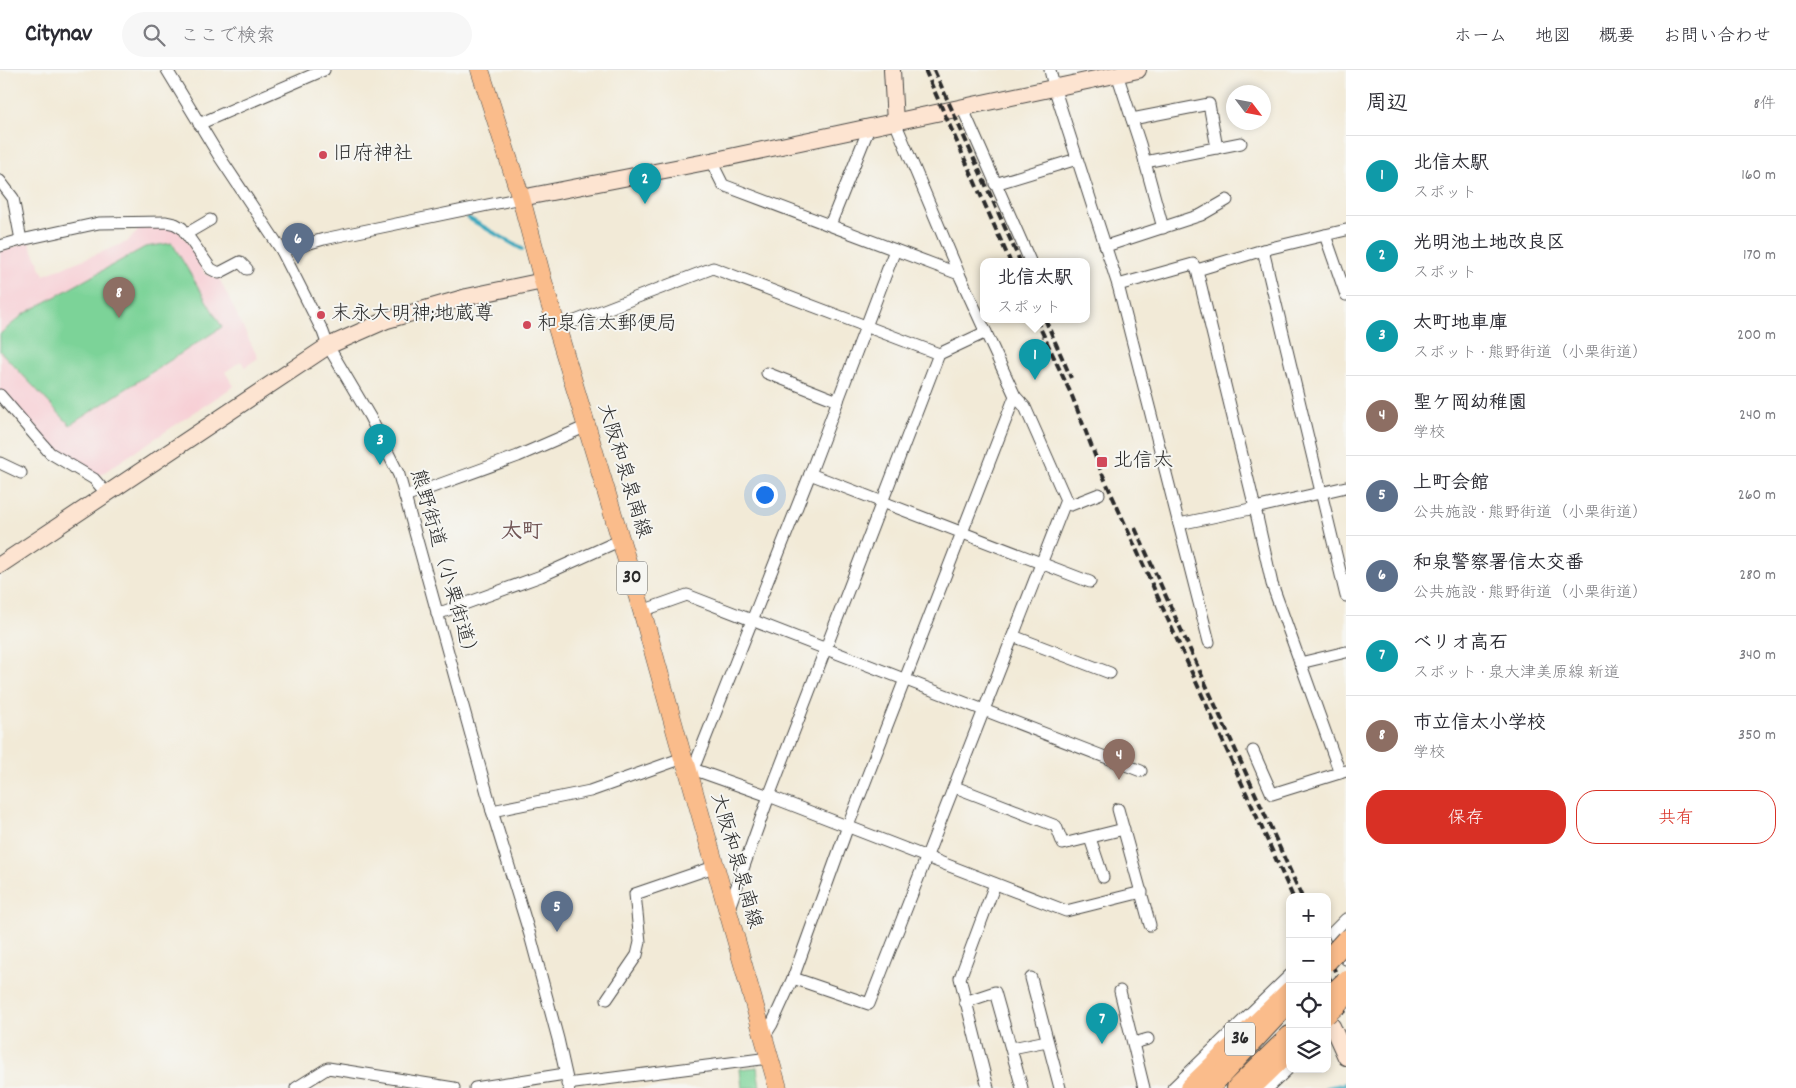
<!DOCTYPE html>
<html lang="ja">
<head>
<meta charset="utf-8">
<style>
  :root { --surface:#fff; --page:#f7f7f7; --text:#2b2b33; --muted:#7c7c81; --line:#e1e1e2; --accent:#d93025 }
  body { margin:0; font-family:Dekko,"Klee One",sans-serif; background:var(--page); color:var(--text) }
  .controls { position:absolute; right:15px; bottom:15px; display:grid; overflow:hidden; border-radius:10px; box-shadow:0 2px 8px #0003 }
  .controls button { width:45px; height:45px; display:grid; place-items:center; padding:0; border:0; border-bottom:1px solid var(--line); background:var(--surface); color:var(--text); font:25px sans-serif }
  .compass { position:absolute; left:1226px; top:15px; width:45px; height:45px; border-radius:50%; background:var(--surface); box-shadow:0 2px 8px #0003; rotate:122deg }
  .you { position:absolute; left:764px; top:424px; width:18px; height:18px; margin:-12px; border:4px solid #fff; border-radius:50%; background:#1a73e8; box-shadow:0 0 0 8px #1a73e833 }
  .badge { display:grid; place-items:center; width:32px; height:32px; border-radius:50%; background:var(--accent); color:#fff; font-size:16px; font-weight:700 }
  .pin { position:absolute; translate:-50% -41px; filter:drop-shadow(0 1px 2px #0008) }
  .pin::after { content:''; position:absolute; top:26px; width:18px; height:15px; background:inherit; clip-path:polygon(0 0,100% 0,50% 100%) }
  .popup { position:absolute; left:980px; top:188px; width:110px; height:65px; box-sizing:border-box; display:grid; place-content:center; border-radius:10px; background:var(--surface); filter:drop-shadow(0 1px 4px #0005); font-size:16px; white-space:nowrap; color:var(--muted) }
  .popup b { font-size:19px; color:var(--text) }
  .popup::after { content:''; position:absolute; left:50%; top:100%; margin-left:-10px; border:10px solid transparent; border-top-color:var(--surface) }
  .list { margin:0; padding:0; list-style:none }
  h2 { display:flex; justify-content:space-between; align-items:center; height:65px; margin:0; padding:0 20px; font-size:21px }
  h2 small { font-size:16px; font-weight:400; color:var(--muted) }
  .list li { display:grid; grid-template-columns:32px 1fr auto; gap:15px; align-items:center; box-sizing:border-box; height:80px; padding:0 20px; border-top:1px solid var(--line) }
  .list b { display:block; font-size:19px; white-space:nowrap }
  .list p { margin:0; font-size:16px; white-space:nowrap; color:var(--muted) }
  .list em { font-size:16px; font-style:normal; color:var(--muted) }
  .actions { display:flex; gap:10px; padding:15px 20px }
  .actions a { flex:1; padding:11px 0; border:1px solid var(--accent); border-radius:20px; text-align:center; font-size:18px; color:var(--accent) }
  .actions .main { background:var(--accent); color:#fff }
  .icon { flex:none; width:28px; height:28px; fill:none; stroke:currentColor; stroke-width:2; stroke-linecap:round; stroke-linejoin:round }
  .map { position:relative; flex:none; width:1346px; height:1018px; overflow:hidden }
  header { display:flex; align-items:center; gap:30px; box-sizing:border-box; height:70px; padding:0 25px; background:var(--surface); border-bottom:1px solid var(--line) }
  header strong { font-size:24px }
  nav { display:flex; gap:28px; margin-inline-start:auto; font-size:18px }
  .search { width:350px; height:45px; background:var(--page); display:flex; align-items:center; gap:12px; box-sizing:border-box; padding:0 18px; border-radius:28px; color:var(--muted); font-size:19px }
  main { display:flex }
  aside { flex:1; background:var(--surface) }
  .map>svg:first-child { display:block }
  .built { fill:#f7cfd5 }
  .green { fill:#7bd398; stroke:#537f62 }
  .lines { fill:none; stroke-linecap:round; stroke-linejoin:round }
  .stream { stroke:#3ea9be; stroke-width:4 }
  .street-casing { stroke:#494845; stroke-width:13 }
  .secondary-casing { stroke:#494845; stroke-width:18 }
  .primary-casing { stroke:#494845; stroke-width:19 }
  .highway-casing { stroke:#494845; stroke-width:22 }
  .street { stroke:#fff; stroke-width:11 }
  .secondary { stroke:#fde4d1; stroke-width:16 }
  .primary { stroke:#fabc8b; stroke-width:18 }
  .highway { stroke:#fabc8b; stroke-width:20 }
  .rail { stroke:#2b2b2b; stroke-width:4; stroke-dasharray:8 4; stroke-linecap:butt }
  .primary-bridge-casing { stroke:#494845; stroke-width:19; stroke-linecap:butt }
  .highway-bridge-casing { stroke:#494845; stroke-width:22; stroke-linecap:butt }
  .primary-bridge { stroke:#fabc8b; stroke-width:18 }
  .highway-bridge { stroke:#fabc8b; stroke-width:20 }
  .poi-dot { fill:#d1495b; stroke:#f6f6f2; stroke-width:2 }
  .labels { text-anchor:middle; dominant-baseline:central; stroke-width:4; stroke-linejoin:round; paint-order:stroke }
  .shield { fill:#f6f6f2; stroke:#686867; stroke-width:1 }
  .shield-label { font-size:19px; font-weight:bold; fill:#2b2b2b }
  .poi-label { font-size:20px; fill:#2b2b2b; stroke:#f6f6f2; text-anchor:start }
  .street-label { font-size:20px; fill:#2b2b2b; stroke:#f6f6f2 }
  .neighbourhood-label { font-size:21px; font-weight:bold; fill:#705454; stroke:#f6f6f2 }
</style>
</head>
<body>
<header>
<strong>Citynav</strong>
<div class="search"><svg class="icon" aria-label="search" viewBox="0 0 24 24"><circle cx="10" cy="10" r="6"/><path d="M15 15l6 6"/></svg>ここで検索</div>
<nav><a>ホーム</a><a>地図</a><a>概要</a><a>お問い合わせ</a></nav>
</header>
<main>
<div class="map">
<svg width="1346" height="1018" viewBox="0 0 1346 1018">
  <rect width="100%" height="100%" fill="#f6f6f2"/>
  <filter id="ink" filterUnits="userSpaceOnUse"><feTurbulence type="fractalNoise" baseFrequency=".02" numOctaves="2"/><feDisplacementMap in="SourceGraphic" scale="10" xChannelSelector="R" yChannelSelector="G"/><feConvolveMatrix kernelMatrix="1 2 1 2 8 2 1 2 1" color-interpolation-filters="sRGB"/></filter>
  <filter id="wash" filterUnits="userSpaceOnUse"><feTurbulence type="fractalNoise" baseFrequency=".0096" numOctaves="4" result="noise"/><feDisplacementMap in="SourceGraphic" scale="20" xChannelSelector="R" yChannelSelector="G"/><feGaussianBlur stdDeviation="1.12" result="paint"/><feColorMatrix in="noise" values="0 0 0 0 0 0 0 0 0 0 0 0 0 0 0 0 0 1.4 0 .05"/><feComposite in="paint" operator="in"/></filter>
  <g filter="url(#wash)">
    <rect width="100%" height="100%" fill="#f2ead7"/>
    <path class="built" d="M168,156L179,162L186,170L205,204L219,208L258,288L245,297L241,291L225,302L234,316L97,407L53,381L0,322V181L29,172L44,205L127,172L137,162L138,157Z"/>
    <g class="green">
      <path d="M172,173L222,257L70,355L0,281V264L24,244L145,177Z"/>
      <path d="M757,997L760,1017L742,1018L740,999Z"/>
    </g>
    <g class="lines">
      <g class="stream">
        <path d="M468,148L522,179"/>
        <path d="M1326,1018L1346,1014"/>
      </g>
    </g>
  </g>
  <g filter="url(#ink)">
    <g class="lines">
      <defs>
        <g id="street">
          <path d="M167,0L219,86L282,181L323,262L328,276L370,347L399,405L492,741L530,865L558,969L569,1018"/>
          <path d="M1050,0L1054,17L1118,215L1209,572"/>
          <path d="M1117,4L1140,74L1163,158"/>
          <path d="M962,37L1030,191"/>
          <path d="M1132,49L1209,34L1217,78"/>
          <path d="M199,54L324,0"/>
          <path d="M711,91L723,115L959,204"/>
          <path d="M1145,92L1241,73"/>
          <path d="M0,111L13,128L21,170"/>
          <path d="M995,114L1077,89"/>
          <path d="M830,155L869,58"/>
          <path d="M1346,160L1325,165L1346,225"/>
          <path d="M186,164L210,150"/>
          <path d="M0,176L21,170L99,153L166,152L175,154L182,158L211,199L219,203L240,192L247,199"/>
          <path d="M1106,176L1201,145L1227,130"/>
          <path d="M1263,180L1325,165"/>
          <path d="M282,181L324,169L521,128"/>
          <path d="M1118,215L1193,194L1197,200"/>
          <path d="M557,258L713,198L939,284"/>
          <path d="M767,303L838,331"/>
          <path d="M0,325L50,383L94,409L107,424"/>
          <path d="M0,393L21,403"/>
          <path d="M810,404L895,180"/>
          <path d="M1346,417L1255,438L1197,200L1263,180L1346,526"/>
          <path d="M405,427L518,386L587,356"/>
          <path d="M1066,430L1071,435L1099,424"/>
          <path d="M1179,454L1255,438L1272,514L1340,703"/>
          <path d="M642,541L687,525L1141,701"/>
          <path d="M437,544L541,506L621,470"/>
          <path d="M1013,566L1110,603"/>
          <path d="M1300,593L1346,582"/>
          <path d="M1253,681L1272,724L1346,701"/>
          <path d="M687,697L696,692L810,404L1090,512"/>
          <path d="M687,697L769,726L939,284L986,262"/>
          <path d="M955,717L1056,756L1063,774L1124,759"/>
          <path d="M1118,739L1150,855"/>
          <path d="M492,741L590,721L683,688"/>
          <path d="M1090,768L1103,807"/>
          <path d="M728,841L769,726L1066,841L1142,822"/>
          <path d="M1346,849L1333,862L1346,889"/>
          <path d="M793,908L869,934L1066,430L1025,337L1015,326L959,204L895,52"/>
          <path d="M1031,908L1060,1018"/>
          <path d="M1120,921L1144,1018"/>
          <path d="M607,929L637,885L640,872L635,824L714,797"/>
          <path d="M965,932L995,922L1022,1018"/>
          <path d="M764,967L772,954L793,908L848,756L1015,326"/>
          <path d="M1134,973L1148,969"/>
          <path d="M1012,978L1047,971"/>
          <path d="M567,1014L769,988"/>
          <path d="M296,1018L328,998L454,1018"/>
          <path d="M475,1018L565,1004"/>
          <path d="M988,1018L960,908L995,814"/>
          <path d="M1173,1018L1290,905"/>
          <path d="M1268,1018L1290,997"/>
        </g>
        <g id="secondary">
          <path d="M892,0L895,52"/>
          <path d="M521,128L711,91L1138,0"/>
          <path d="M0,495L328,276L387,250L467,227L543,211"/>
          <path d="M1332,956L1346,987"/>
        </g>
        <g id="primary">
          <path d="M480,0L521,128L543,211L642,541L683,688L687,697L778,1018"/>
          <path d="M1189,1018L1290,920"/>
          <path d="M1252,1018L1290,981"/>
        </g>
        <g id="highway">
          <path d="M1209,1018L1290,931"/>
          <path d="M1237,1018L1290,966"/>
        </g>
      </defs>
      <use href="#street" class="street-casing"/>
      <use href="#secondary" class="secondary-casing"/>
      <use href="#primary" class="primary-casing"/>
      <use href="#highway" class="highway-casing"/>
      <use href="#street" class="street"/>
      <use href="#secondary" class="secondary"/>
      <use href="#primary" class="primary"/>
      <use href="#highway" class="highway"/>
      <g class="rail">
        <path d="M925,0L1010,191"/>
        <path d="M934,0L1020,191"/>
        <path d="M1036,249L1072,326L1101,401L1293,827"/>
        <path d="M1045,249L1071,308"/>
        <path d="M1135,458L1302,827"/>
        <path d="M1327,883L1346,926"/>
        <path d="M1327,903L1346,945"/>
      </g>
      <defs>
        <path id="primary-bridge" d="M1327,945L1346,927"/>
        <g id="highway-bridge">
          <path d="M1327,891L1346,870"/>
          <path d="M1327,929L1346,911"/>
        </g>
      </defs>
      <use href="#primary-bridge" class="primary-bridge-casing"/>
      <use href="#highway-bridge" class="highway-bridge-casing"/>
      <use href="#primary-bridge" class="primary-bridge"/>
      <use href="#highway-bridge" class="highway-bridge"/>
    </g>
  </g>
  <g class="poi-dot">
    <circle cx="323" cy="85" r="5"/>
    <circle cx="321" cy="245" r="5"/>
    <circle cx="527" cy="255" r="5"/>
    <rect x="1096" y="386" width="12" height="12" rx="2.5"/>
  </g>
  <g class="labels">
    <g class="shield">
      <rect x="617" y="491.5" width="30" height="33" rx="4"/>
      <rect x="1225" y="952.5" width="30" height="33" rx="4"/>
    </g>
    <g class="shield-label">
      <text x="632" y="508">30</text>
      <text x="1240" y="969">36</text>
    </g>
    <g class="poi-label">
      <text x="333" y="85">旧府神社</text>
      <text x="331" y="245">末永大明神;地蔵尊</text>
      <text x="537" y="255">和泉信太郵便局</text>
      <text x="1113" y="392">北信太</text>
    </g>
    <g class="street-label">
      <text transform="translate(623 401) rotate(73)">大阪和泉泉南線</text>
      <text transform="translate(443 496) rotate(74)">熊野街道（小栗街道）</text>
      <text transform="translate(735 791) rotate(74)">大阪和泉泉南線</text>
    </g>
    <g class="neighbourhood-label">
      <text x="522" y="463">太町</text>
    </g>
  </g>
</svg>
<div class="controls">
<button>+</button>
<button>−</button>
<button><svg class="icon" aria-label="locate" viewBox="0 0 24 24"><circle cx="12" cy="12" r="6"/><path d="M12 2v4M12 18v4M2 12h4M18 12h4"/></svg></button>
<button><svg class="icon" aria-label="layers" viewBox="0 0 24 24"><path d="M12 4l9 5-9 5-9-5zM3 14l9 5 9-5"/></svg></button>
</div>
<svg class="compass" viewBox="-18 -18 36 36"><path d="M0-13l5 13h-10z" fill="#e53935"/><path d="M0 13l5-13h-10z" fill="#7c7c81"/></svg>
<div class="you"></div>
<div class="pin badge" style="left:1035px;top:310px;background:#0f9aa8">1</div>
<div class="popup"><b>北信太駅</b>スポット</div>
<div class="pin badge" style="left:645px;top:134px;background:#0f9aa8">2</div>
<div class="pin badge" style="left:380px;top:395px;background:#0f9aa8">3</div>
<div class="pin badge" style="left:1119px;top:710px;background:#8d6e63">4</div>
<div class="pin badge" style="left:557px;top:862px;background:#5c6f8a">5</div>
<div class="pin badge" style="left:298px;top:194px;background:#5c6f8a">6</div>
<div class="pin badge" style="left:1102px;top:974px;background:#0f9aa8">7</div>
<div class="pin badge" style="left:119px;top:248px;background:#8d6e63">8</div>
</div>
<aside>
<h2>周辺<small>8件</small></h2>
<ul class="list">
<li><span class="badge" style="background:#0f9aa8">1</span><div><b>北信太駅</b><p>スポット</p></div><em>160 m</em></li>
<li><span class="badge" style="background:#0f9aa8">2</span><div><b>光明池土地改良区</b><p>スポット</p></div><em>170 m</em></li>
<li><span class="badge" style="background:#0f9aa8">3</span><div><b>太町地車庫</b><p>スポット · 熊野街道（小栗街道）</p></div><em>200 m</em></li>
<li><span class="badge" style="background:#8d6e63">4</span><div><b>聖ケ岡幼稚園</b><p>学校</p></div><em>240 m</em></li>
<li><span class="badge" style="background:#5c6f8a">5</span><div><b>上町会館</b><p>公共施設 · 熊野街道（小栗街道）</p></div><em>260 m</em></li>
<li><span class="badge" style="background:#5c6f8a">6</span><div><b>和泉警察署信太交番</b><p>公共施設 · 熊野街道（小栗街道）</p></div><em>280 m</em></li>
<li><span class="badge" style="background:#0f9aa8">7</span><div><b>ベリオ高石</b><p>スポット · 泉大津美原線 新道</p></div><em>340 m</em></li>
<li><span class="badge" style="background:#8d6e63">8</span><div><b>市立信太小学校</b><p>学校</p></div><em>350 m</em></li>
</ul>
<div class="actions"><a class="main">保存</a><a>共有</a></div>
</aside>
</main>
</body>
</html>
